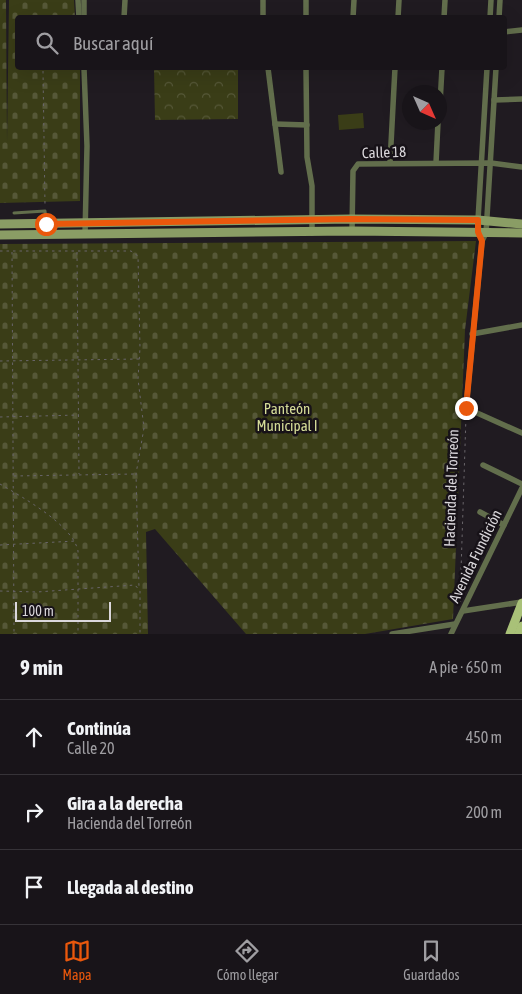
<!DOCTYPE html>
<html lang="es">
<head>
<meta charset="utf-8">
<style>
  :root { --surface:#181419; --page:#252126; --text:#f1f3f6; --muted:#9f9ea2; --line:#363338; --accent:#ea580c }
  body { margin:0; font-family:"Asap Condensed",sans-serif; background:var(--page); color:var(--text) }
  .compass { position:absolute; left:402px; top:85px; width:45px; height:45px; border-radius:50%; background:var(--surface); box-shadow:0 5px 20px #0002; rotate:135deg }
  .scale { position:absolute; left:15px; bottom:12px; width:96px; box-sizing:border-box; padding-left:5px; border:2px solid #dad7db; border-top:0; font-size:14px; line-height:18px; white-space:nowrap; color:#dad7db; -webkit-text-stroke:4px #171218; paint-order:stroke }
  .stop { position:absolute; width:15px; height:15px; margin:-11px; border:4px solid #ea580c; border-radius:50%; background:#fff }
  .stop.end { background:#ea580c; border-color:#fff; box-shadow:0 1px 5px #0008 }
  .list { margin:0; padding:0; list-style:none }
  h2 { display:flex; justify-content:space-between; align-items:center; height:65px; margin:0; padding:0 20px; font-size:21px }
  h2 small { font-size:16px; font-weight:400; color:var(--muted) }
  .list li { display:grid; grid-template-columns:32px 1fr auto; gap:15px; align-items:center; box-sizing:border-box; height:75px; padding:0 20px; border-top:1px solid var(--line) }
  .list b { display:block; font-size:19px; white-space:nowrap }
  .list p { margin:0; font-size:16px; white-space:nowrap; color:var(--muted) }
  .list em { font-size:16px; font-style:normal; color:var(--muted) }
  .icon { flex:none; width:28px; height:28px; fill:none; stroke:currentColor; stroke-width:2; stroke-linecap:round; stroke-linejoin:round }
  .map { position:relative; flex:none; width:522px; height:634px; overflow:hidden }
  .search { position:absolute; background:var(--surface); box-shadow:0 5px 20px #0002; left:15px; right:15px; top:15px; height:55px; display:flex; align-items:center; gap:12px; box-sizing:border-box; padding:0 18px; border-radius:5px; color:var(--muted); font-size:19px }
  .sheet { height:290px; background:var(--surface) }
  nav { display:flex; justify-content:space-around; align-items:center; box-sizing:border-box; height:70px; border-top:1px solid var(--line); background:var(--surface); font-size:14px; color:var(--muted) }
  nav a { display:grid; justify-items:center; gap:2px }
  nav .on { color:var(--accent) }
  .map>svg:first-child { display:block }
  .cemetery { fill:url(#cemetery-stones) }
  .park { fill:url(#park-crowns) }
  .pitch { fill:#3a3d17 }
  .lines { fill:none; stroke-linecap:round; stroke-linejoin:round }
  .path { stroke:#69656a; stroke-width:1; stroke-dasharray:2.5 4; stroke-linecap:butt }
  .lane { stroke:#626e4c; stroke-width:3 }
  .street { stroke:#626e4c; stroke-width:5.5 }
  .secondary { stroke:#8a9d65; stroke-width:9 }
  .primary { stroke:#a9c178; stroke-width:9 }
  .route { stroke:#ea580c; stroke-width:6 }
  .labels { text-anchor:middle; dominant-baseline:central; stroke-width:5; stroke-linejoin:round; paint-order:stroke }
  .street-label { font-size:15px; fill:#dad7db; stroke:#171218 }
  .park-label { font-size:15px; fill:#d5dc98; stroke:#171218 }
</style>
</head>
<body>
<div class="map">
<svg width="522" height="634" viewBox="0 0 522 634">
  <defs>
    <pattern id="cemetery-stones" width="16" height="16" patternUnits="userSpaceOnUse" patternTransform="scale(1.25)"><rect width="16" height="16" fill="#3a3d17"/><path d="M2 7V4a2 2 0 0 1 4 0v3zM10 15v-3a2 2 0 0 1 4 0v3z" fill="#565838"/></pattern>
    <pattern id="park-crowns" width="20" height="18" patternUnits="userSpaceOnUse" patternTransform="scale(1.25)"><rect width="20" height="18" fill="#3a3d17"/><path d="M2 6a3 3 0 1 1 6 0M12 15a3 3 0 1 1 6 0" fill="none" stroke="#565838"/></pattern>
  </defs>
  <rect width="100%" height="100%" fill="#201b21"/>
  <g class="cemetery">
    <path d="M0,0H6L7,143L9,0H74L75,17L18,18V68H80V201L0,203Z"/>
    <path d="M476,241L465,330L453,619L365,634H246L155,529L146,532L148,634H0V244Z"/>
  </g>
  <path class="park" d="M154,68H238V119L155,120Z"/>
  <path class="pitch" d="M363,113L364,128L339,130L338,115Z"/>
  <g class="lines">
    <g class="path">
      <path d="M43,71L45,205"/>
      <path d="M0,251H131L138,256L140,348L138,379L144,428L136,474L139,588"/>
      <path d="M12,252L14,634"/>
      <path d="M77,252L79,474"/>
      <path d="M0,361L139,359"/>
      <path d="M0,417L79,415"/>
      <path d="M14,476L135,474"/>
      <path d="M0,484C22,497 73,525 78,551V634"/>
      <path d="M0,545L76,541"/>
      <path d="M0,591L37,592L135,585L140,591V634"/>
      <path d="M460,602L466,416"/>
    </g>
    <path class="lane" d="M14,213L45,211L46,221"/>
    <g class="street">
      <path d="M78,0L79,18"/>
      <path d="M84,0V18"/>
      <path d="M263,0V18"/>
      <path d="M306,0V18"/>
      <path d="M124,18L125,0"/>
      <path d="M353,18L354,0"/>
      <path d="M398,18L399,0"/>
      <path d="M444,18L445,0"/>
      <path d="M490,18L491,0"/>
      <path d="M499,18L500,0"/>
      <path d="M504,32L522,30"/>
      <path d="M84,68L87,146L85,235"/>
      <path d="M268,68L281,172"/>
      <path d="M306,68L307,157L312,186V233"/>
      <path d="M496,68L486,233L482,241L466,408L522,433"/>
      <path d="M494,100L522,99"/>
      <path d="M440,104L442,68"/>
      <path d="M275,124L307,125"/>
      <path d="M390,163L395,68"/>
      <path d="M436,163L438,122"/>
      <path d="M352,231L353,171L358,164L491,163L522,167"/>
      <path d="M479,235L478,220L487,68"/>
      <path d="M472,334L522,325"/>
      <path d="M483,465L522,484"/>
      <path d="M480,512L504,525"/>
      <path d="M463,611L522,602"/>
      <path d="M392,634L455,624"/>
      <path d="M451,634L522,488"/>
    </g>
    <g class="secondary">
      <path d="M0,224L351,219L478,220L522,224"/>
      <path d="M0,235L352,231L522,233"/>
    </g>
    <g class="primary">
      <path d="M510,634L522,603"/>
      <path d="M519,634L522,626"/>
    </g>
  </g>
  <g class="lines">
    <path class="route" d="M46,224L351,219L478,220V232L482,241L466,408"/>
  </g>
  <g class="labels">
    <g class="street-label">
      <text transform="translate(384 152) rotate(-2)">Calle 18</text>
      <text transform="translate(451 488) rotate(-88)">Hacienda del Torreón</text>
      <text transform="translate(475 556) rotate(-64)">Avenida Fundición</text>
    </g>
    <g class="park-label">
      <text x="287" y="408">Panteón<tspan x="287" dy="17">Municipal I</tspan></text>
    </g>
  </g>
</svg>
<svg class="compass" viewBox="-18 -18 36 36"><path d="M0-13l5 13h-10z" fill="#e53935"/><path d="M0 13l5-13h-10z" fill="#9f9ea2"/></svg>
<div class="scale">100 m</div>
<div class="stop" style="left:46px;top:224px"></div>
<div class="stop end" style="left:466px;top:408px"></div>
<div class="search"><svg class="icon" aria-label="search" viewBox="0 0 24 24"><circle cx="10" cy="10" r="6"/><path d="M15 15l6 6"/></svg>Buscar aquí</div>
</div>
<section class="sheet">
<h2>9 min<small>A pie · 650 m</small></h2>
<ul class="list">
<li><svg class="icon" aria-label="ahead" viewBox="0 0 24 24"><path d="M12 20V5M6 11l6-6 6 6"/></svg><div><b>Continúa</b><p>Calle 20</p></div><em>450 m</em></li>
<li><svg class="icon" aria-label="right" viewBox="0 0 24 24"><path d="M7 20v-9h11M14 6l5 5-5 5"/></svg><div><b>Gira a la derecha</b><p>Hacienda del Torreón</p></div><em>200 m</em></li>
<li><svg class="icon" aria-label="arrive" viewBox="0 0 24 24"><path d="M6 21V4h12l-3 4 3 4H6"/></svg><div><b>Llegada al destino</b></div></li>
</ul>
</section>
<nav>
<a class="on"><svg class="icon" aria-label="map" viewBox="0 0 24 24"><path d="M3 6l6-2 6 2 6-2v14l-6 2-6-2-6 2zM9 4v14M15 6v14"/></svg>Mapa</a>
<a><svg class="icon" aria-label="directions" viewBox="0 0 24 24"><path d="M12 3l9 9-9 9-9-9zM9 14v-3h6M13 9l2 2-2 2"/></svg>Cómo llegar</a>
<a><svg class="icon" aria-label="saved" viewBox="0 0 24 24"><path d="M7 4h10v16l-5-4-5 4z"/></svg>Guardados</a>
</nav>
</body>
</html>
